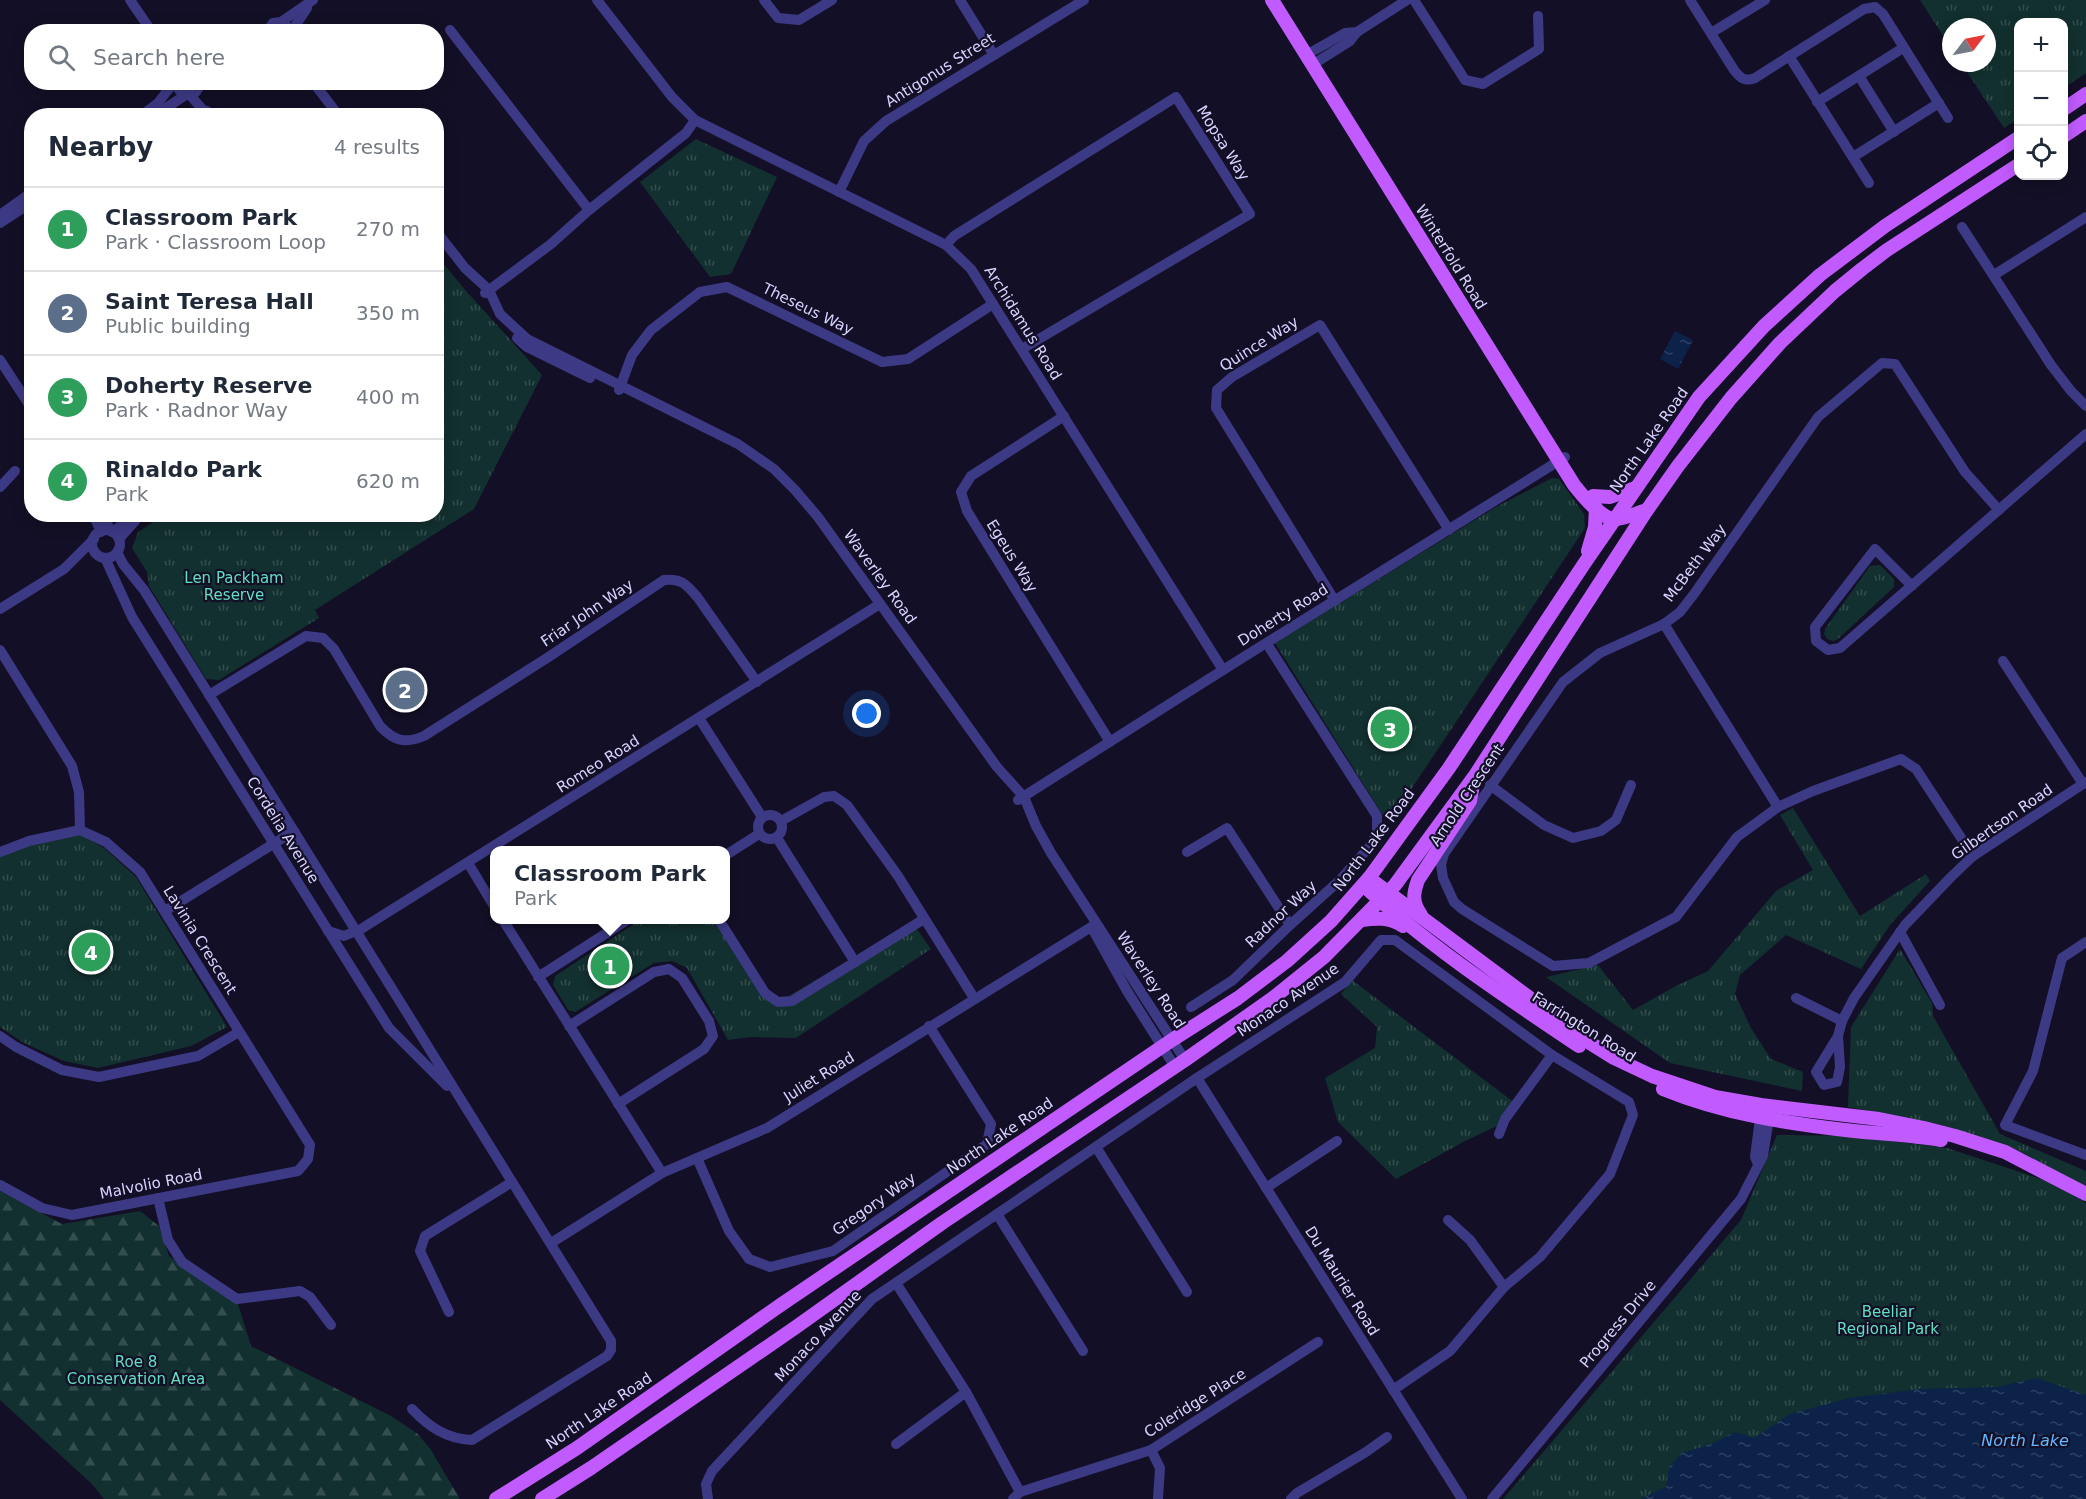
<!DOCTYPE html>
<html lang="en">
<head>
<meta charset="utf-8">
<style>
  :root { --surface:#fff; --page:#f6f6f7; --text:#1f2937; --muted:#747a83; --line:#e0e1e3; --accent:#7c3aed }
  body { margin:0; font-family:"DejaVu Sans",sans-serif; background:var(--page); color:var(--text) }
  .controls { position:absolute; right:18px; top:18px; display:grid; overflow:hidden; border-radius:12px; box-shadow:0 3px 15px #0003 }
  .controls button { width:54px; height:54px; display:grid; place-items:center; padding:0; border:0; border-bottom:2px solid var(--line); background:var(--surface); color:var(--text); font:30px sans-serif }
  .compass { position:absolute; left:1942px; top:18px; width:54px; height:54px; border-radius:50%; background:var(--surface); box-shadow:0 3px 15px #0003; rotate:58deg }
  .you { position:absolute; left:867px; top:714px; width:21px; height:21px; margin:-15px; border:4px solid #fff; border-radius:50%; background:#1a73e8; box-shadow:0 0 0 9px #1a73e833 }
  .badge { display:grid; place-items:center; width:39px; height:39px; border-radius:50%; background:var(--accent); color:#fff; font-size:20px; font-weight:700 }
  .pin { position:absolute; translate:-50% -50%; border:3px solid #fff; box-shadow:0 2px 6px #0006 }
  .popup { position:absolute; left:490px; top:846px; width:240px; height:78px; box-sizing:border-box; display:grid; place-content:center; border-radius:12px; background:var(--surface); filter:drop-shadow(0 2px 4px #0005); font-size:20px; white-space:nowrap; color:var(--muted) }
  .popup b { font-size:22px; color:var(--text) }
  .popup::after { content:''; position:absolute; left:50%; top:100%; margin-left:-12px; border:12px solid transparent; border-top-color:var(--surface) }
  .list { margin:0; padding:0; list-style:none }
  h2 { display:flex; justify-content:space-between; align-items:center; height:78px; margin:0; padding:0 24px; font-size:26px }
  h2 small { font-size:20px; font-weight:400; color:var(--muted) }
  .list li { display:grid; grid-template-columns:39px 1fr auto; gap:18px; align-items:center; box-sizing:border-box; height:84px; padding:0 24px; border-top:2px solid var(--line) }
  .list b { display:block; font-size:22px; white-space:nowrap }
  .list p { margin:0; font-size:20px; white-space:nowrap; color:var(--muted) }
  .list em { font-size:20px; font-style:normal; color:var(--muted) }
  .icon { flex:none; width:33px; height:33px; fill:none; stroke:currentColor; stroke-width:2; stroke-linecap:round; stroke-linejoin:round }
  .map { position:relative; flex:none; width:2086px; height:1499px; overflow:hidden }
  .search { position:absolute; background:var(--surface); box-shadow:0 3px 15px #0003; left:24px; top:24px; width:420px; height:66px; display:flex; align-items:center; gap:15px; box-sizing:border-box; padding:0 21px; border-radius:24px; color:var(--muted); font-size:22px }
  .panel { position:absolute; background:var(--surface); box-shadow:0 3px 15px #0003; left:24px; top:108px; width:420px; height:414px; border-radius:24px }
  .map>svg:first-child { display:block }
  .forest { fill:url(#forest-firs) }
  .park { fill:url(#park-tufts) }
  .water { fill:url(#water-ripples) }
  .lines { fill:none; stroke-linecap:round; stroke-linejoin:round }
  .minor { stroke:#3d3a85; stroke-width:10 }
  .major { stroke:#c25bff; stroke-width:14 }
  .labels { text-anchor:middle; dominant-baseline:central; stroke-width:4.5; stroke-linejoin:round; paint-order:stroke }
  .street-label { font-size:15px; fill:#d9d4ff; stroke:#130f26 }
  .park-label { font-size:15px; fill:#5fe0c0; stroke:#130f26 }
  .water-label { font-size:16px; font-style:italic; fill:#62b6ff; stroke:#130f26 }
</style>
</head>
<body>
<div class="map">
<svg width="2086" height="1499" viewBox="0 0 2086 1499">
  <defs>
    <pattern id="forest-firs" width="22" height="20" patternUnits="userSpaceOnUse" patternTransform="scale(1.5)"><rect width="22" height="20" fill="#12302f"/><path d="M5 1l3.5 6h-7zM16 11l3.5 6h-7z" fill="#344d4e"/></pattern>
    <pattern id="park-tufts" width="24" height="20" patternUnits="userSpaceOnUse" patternTransform="scale(1.5)"><rect width="24" height="20" fill="#12302f"/><path d="M3 7l-1-3M5 7V3M7 7l1-3M15 17l-1-3M17 17v-4M19 17l1-3" fill="none" stroke="#344d4e"/></pattern>
    <pattern id="water-ripples" width="26" height="14" patternUnits="userSpaceOnUse" patternTransform="scale(1.5)"><rect width="26" height="14" fill="#0c2248"/><path d="M2 4q2-2 4 0t4 0M15 11q2-2 4 0t4 0" fill="none" stroke="#2f4163"/></pattern>
  </defs>
  <rect width="100%" height="100%" fill="#130f26"/>
  <path class="forest" d="M0,1191L62,1224L140,1211L159,1226L169,1256L238,1304L251,1346L391,1416L418,1434L431,1450L460,1499H104L92,1484L0,1400Z"/>
  <g class="park">
    <path d="M1920,0H2086V73L2064,88V22H2018V119L2004,128L1961,63H1987V27H1951V48Z"/>
    <path d="M696,139L777,177L731,274L710,277L640,182Z"/>
    <path d="M437,256L467,292L542,375L474,509L315,610L319,618L219,680L206,679L149,586L147,572L132,548L138,532L164,515L436,514Z"/>
    <path d="M1552,478L1559,479L1584,514L1585,528L1392,818L1382,814L1275,643L1496,507Z"/>
    <path d="M1880,565L1894,579V587L1838,639L1833,641L1827,639L1824,634L1825,629L1870,566Z"/>
    <path d="M1793,808L1860,916L1926,874L1930,881L1890,925L1861,969L1786,935L1740,975L1735,994L1751,1028L1771,1059L1803,1072L1802,1091L1670,1063L1546,977L1598,965L1633,1010L1676,986L1708,971L1776,891L1813,870L1780,815Z"/>
    <path d="M81,834L104,848L136,877L227,1027L191,1046L98,1068L64,1061L22,1042L0,1027V857L32,845Z"/>
    <path d="M640,920H713L756,988L769,1001L787,997L845,963L916,928L931,949L796,1038L750,1037L728,1040L687,968L672,961L654,963L575,1012L568,1010L553,985L555,976Z"/>
    <path d="M1900,949L1932,1003L1933,1016L2000,1134L2086,1171V1188L2023,1153L1937,1124L1848,1107L1851,1027Z"/>
    <path d="M1352,980L1515,1103L1497,1126L1465,1141L1396,1179L1338,1122L1325,1078L1375,1048L1377,1027L1341,994Z"/>
    <path d="M1777,1135L1853,1136L1947,1148L2053,1183L2086,1203V1499H1503L1741,1220Z"/>
  </g>
  <g class="water">
    <path d="M1675,331L1693,340L1678,369L1660,359Z"/>
    <path d="M2036,1378L2086,1395V1499H1640L1666,1487L1669,1467L1682,1453L1711,1444L1735,1432L1754,1438L1790,1414L1849,1398L1919,1389L1997,1387Z"/>
  </g>
  <g class="lines">
    <g class="minor">
      <path d="M130,0L152,32"/>
      <path d="M597,0L672,97L695,120L946,245L971,269L1223,670"/>
      <path d="M764,0L778,18L799,20L832,0"/>
      <path d="M960,0L994,55"/>
      <path d="M1414,0L1465,80L1483,84L1539,49L1538,16"/>
      <path d="M1690,0L1734,70C1740,78 1745,82 1755,78L1864,9L1875,7L1883,14L1948,118"/>
      <path d="M281,22L313,0"/>
      <path d="M450,30L589,210"/>
      <path d="M266,32L273,23L281,22L286,25"/>
      <path d="M291,32L307,8"/>
      <path d="M1711,33L1765,0"/>
      <path d="M1306,55L1345,33L1357,32"/>
      <path d="M1789,56L1869,183"/>
      <path d="M1312,65L1350,41L1357,32L1407,0"/>
      <path d="M1859,76L1894,132"/>
      <path d="M175,82L179,90L187,94L196,92L202,82"/>
      <path d="M313,82L339,116"/>
      <path d="M189,94L203,110L207,111"/>
      <path d="M1817,102L1903,48"/>
      <path d="M141,116L158,103L174,82"/>
      <path d="M154,116L187,94"/>
      <path d="M1853,157L1939,103"/>
      <path d="M839,192L864,141L886,121L1084,0"/>
      <path d="M0,215L32,192"/>
      <path d="M0,223L32,202"/>
      <path d="M1962,227L2051,365L2071,391L2086,406"/>
      <path d="M436,231L465,268L489,290L500,314L527,339L738,444L774,469L795,490L818,517L997,767L1024,797L1036,826L1051,853L1185,1060"/>
      <path d="M946,245L954,236L1176,97L1250,214L1022,349"/>
      <path d="M1994,275L2086,217"/>
      <path d="M485,293L551,244L589,210L686,133L695,120"/>
      <path d="M517,338L527,347L590,378"/>
      <path d="M0,360L32,409"/>
      <path d="M619,390L632,355L651,330L700,292L727,287L882,362L908,359L993,304"/>
      <path d="M1064,416L971,476L961,492L967,511L1110,742"/>
      <path d="M0,487L15,471"/>
      <path d="M93,514L101,532"/>
      <path d="M101,514L112,532"/>
      <circle cx="106" cy="544" r="14"/>
      <path d="M113,532L129,519L135,521"/>
      <path d="M119,539L135,521"/>
      <path d="M117,552L123,564L144,590L611,1341V1350L607,1356L472,1440C447,1439 429,1427 412,1409"/>
      <path d="M105,558L132,617L389,1028L447,1086"/>
      <path d="M1912,586L1875,549L1815,627L1816,641L1828,650L1840,648L2086,434"/>
      <path d="M1335,601L1216,408L1217,390L1232,377L1320,325L1449,530"/>
      <path d="M0,609L64,569L94,539"/>
      <path d="M1664,624L1600,653L1563,682L1444,854L1441,865L1443,878L1454,902L1462,909L1553,966L1589,963L1676,917L1737,837L1778,807"/>
      <path d="M0,650L72,766L79,792L80,830"/>
      <path d="M2003,661L2083,784"/>
      <path d="M209,695L306,636L323,638L334,649L380,726C394,741 405,744 424,736L547,658L664,580C682,578 687,585 698,598L757,682"/>
      <path d="M699,718L762,817"/>
      <path d="M1490,785L1544,825L1573,838L1601,831L1616,820L1631,785"/>
      <path d="M1018,800L1223,670L1565,457"/>
      <circle cx="770" cy="827" r="12"/>
      <path d="M781,821L824,797L834,796L847,805L898,876L974,998"/>
      <path d="M777,838L855,962L924,919"/>
      <path d="M0,852L29,841L80,830L106,842L140,872L310,1145L308,1159L298,1171L72,1215L42,1208L0,1185"/>
      <path d="M1187,852L1227,828L1290,925"/>
      <path d="M726,855L759,834"/>
      <path d="M1973,856L1916,769L1901,759L1813,791L1778,807L1664,624L1680,612L1694,594L1818,417L1882,363L1895,364L1965,472L1999,510"/>
      <path d="M468,863L494,906"/>
      <path d="M165,911L294,831"/>
      <path d="M503,920L662,1173"/>
      <path d="M719,920L765,993L778,1002L792,1001L855,962"/>
      <path d="M1093,930L1127,991L1175,1067"/>
      <path d="M328,931L344,936L361,929L880,604"/>
      <path d="M1900,932L1940,1005"/>
      <path d="M2086,942L2062,958L2033,1071L2005,1125L2086,1155"/>
      <path d="M538,977L627,920"/>
      <path d="M1796,998L1842,1021"/>
      <path d="M1191,1007L1233,980L1290,925L1340,880L1371,845L1377,832V816L1267,644"/>
      <path d="M569,1026L654,972L669,969L682,978L709,1021L713,1036L704,1049L618,1104"/>
      <path d="M0,1036L16,1047L62,1070L99,1077L198,1056L239,1032"/>
      <path d="M1838,1036L1840,1067L1837,1082L1824,1085L1816,1072L1838,1036L1842,1021L1854,998L1905,925L1951,877L1973,856L2086,782"/>
      <path d="M1197,1078L1462,1499"/>
      <path d="M1499,1134L1505,1119L1552,1055"/>
      <path d="M1096,1147L1187,1292"/>
      <path d="M697,1158L729,1231L749,1259L770,1267L833,1251L987,1144L991,1124L929,1026"/>
      <path d="M1758,1164L1755,1157L1761,1111"/>
      <path d="M1266,1188L1337,1141"/>
      <path d="M158,1198L168,1240L182,1262L237,1299L300,1291L310,1297L331,1325"/>
      <path d="M997,1214L1083,1351"/>
      <path d="M1448,1220L1470,1240L1504,1287"/>
      <path d="M551,1243L662,1173L767,1128L1096,924"/>
      <path d="M896,1283L966,1392L1020,1492"/>
      <path d="M449,1312L420,1251L425,1236L512,1182"/>
      <path d="M896,1444L966,1392"/>
      <path d="M1151,1450L1160,1468L1158,1499"/>
      <path d="M708,1499L706,1484L712,1471L872,1299L1197,1078L1345,982L1381,940H1395L1552,1055L1629,1102L1633,1115L1610,1174L1540,1257L1504,1287L1450,1351L1393,1390"/>
      <path d="M1013,1499L1020,1492L1151,1450L1318,1342"/>
      <path d="M1291,1499L1297,1493L1366,1452L1387,1437"/>
      <path d="M1492,1499L1741,1199L1763,1156L1770,1112"/>
    </g>
    <g class="major">
      <path d="M1272,0L1574,485C1581,494 1601,518 1614,519C1624,519 1637,513 1647,510"/>
      <path d="M2064,109L2086,94"/>
      <path d="M2064,136L2086,121"/>
      <path d="M1593,496L1610,497L1635,488"/>
      <path d="M1588,551L1595,527L1596,508"/>
      <path d="M1369,878L1590,1043L1614,1058L1652,1076L1715,1097L1761,1105L1879,1119L1924,1128L1955,1136L2005,1152L2086,1194"/>
      <path d="M1363,885C1428,946 1506,997 1579,1046"/>
      <path d="M1421,915C1412,902 1413,894 1418,880L1470,801L1474,779"/>
      <path d="M1362,920C1376,918 1390,917 1403,926"/>
      <path d="M1663,1089C1724,1114 1789,1124 1854,1131C1883,1134 1912,1135 1941,1140"/>
      <path d="M496,1499L577,1448L782,1304L1172,1040L1238,998L1287,961L1331,921L1369,878L1449,768L1584,564L1699,397L1764,326L1820,275L1885,226L2018,138"/>
      <path d="M542,1499L591,1468L796,1327L942,1223L1185,1060L1273,998L1324,957L1395,885L1474,777L1647,510L1678,466L1731,398L1780,343L1835,291L1862,269L1887,250L2018,165"/>
    </g>
  </g>
  <g class="labels">
    <g class="street-label">
      <text transform="translate(940 70) rotate(-32)">Antigonus Street</text>
      <text transform="translate(1223 143) rotate(58)">Mopsa Way</text>
      <text transform="translate(1451 257) rotate(58)">Winterfold Road</text>
      <text transform="translate(808 309) rotate(26)">Theseus Way</text>
      <text transform="translate(1023 323) rotate(58)">Archidamus Road</text>
      <text transform="translate(1259 344) rotate(-32)">Quince Way</text>
      <text transform="translate(1649 440) rotate(-55)">North Lake Road</text>
      <text transform="translate(1012 556) rotate(58)">Egeus Way</text>
      <text transform="translate(1695 563) rotate(-53)">McBeth Way</text>
      <text transform="translate(880 577) rotate(54)">Waverley Road</text>
      <text transform="translate(587 613) rotate(-34)">Friar John Way</text>
      <text transform="translate(1283 615) rotate(-32)">Doherty Road</text>
      <text transform="translate(598 764) rotate(-32)">Romeo Road</text>
      <text transform="translate(1467 795) rotate(-56)">Arnold Crescent</text>
      <text transform="translate(2002 822) rotate(-35)">Gilbertson Road</text>
      <text transform="translate(283 830) rotate(58)">Cordelia Avenue</text>
      <text transform="translate(1374 840) rotate(-53)">North Lake Road</text>
      <text transform="translate(1281 914) rotate(-43)">Radnor Way</text>
      <text transform="translate(200 940) rotate(58)">Lavinia Crescent</text>
      <text transform="translate(1151 980) rotate(57)">Waverley Road</text>
      <text transform="translate(1288 1000) rotate(-34)">Monaco Avenue</text>
      <text transform="translate(1584 1027) rotate(32)">Farrington Road</text>
      <text transform="translate(819 1077) rotate(-32)">Juliet Road</text>
      <text transform="translate(1000 1136) rotate(-34)">North Lake Road</text>
      <text transform="translate(151 1184) rotate(-11)">Malvolio Road</text>
      <text transform="translate(874 1204) rotate(-35)">Gregory Way</text>
      <text transform="translate(1342 1281) rotate(58)">Du Maurier Road</text>
      <text transform="translate(1618 1324) rotate(-50)">Progress Drive</text>
      <text transform="translate(818 1336) rotate(-47)">Monaco Avenue</text>
      <text transform="translate(1195 1403) rotate(-32)">Coleridge Place</text>
      <text transform="translate(599 1411) rotate(-34)">North Lake Road</text>
    </g>
    <g class="park-label">
      <text x="234" y="578">Len Packham<tspan x="234" dy="17">Reserve</tspan></text>
      <text x="1888" y="1312">Beeliar<tspan x="1888" dy="17">Regional Park</tspan></text>
      <text x="136" y="1362">Roe 8<tspan x="136" dy="17">Conservation Area</tspan></text>
    </g>
    <g class="water-label">
      <text x="2025" y="1440">North Lake</text>
    </g>
  </g>
</svg>
<div class="controls">
<button>+</button>
<button>−</button>
<button><svg class="icon" aria-label="locate" viewBox="0 0 24 24"><circle cx="12" cy="12" r="6"/><path d="M12 2v4M12 18v4M2 12h4M18 12h4"/></svg></button>
</div>
<svg class="compass" viewBox="-18 -18 36 36"><path d="M0-13l5 13h-10z" fill="#e53935"/><path d="M0 13l5-13h-10z" fill="#747a83"/></svg>
<div class="you"></div>
<div class="pin badge" style="left:610px;top:966px;background:#2e9e5b">1</div>
<div class="popup"><b>Classroom Park</b>Park</div>
<div class="pin badge" style="left:405px;top:690px;background:#5c6f8a">2</div>
<div class="pin badge" style="left:1390px;top:729px;background:#2e9e5b">3</div>
<div class="pin badge" style="left:91px;top:952px;background:#2e9e5b">4</div>
<div class="search"><svg class="icon" aria-label="search" viewBox="0 0 24 24"><circle cx="10" cy="10" r="6"/><path d="M15 15l6 6"/></svg>Search here</div>
<section class="panel">
<h2>Nearby<small>4 results</small></h2>
<ul class="list">
<li><span class="badge" style="background:#2e9e5b">1</span><div><b>Classroom Park</b><p>Park · Classroom Loop</p></div><em>270 m</em></li>
<li><span class="badge" style="background:#5c6f8a">2</span><div><b>Saint Teresa Hall</b><p>Public building</p></div><em>350 m</em></li>
<li><span class="badge" style="background:#2e9e5b">3</span><div><b>Doherty Reserve</b><p>Park · Radnor Way</p></div><em>400 m</em></li>
<li><span class="badge" style="background:#2e9e5b">4</span><div><b>Rinaldo Park</b><p>Park</p></div><em>620 m</em></li>
</ul>
</section>
</div>
</body>
</html>
